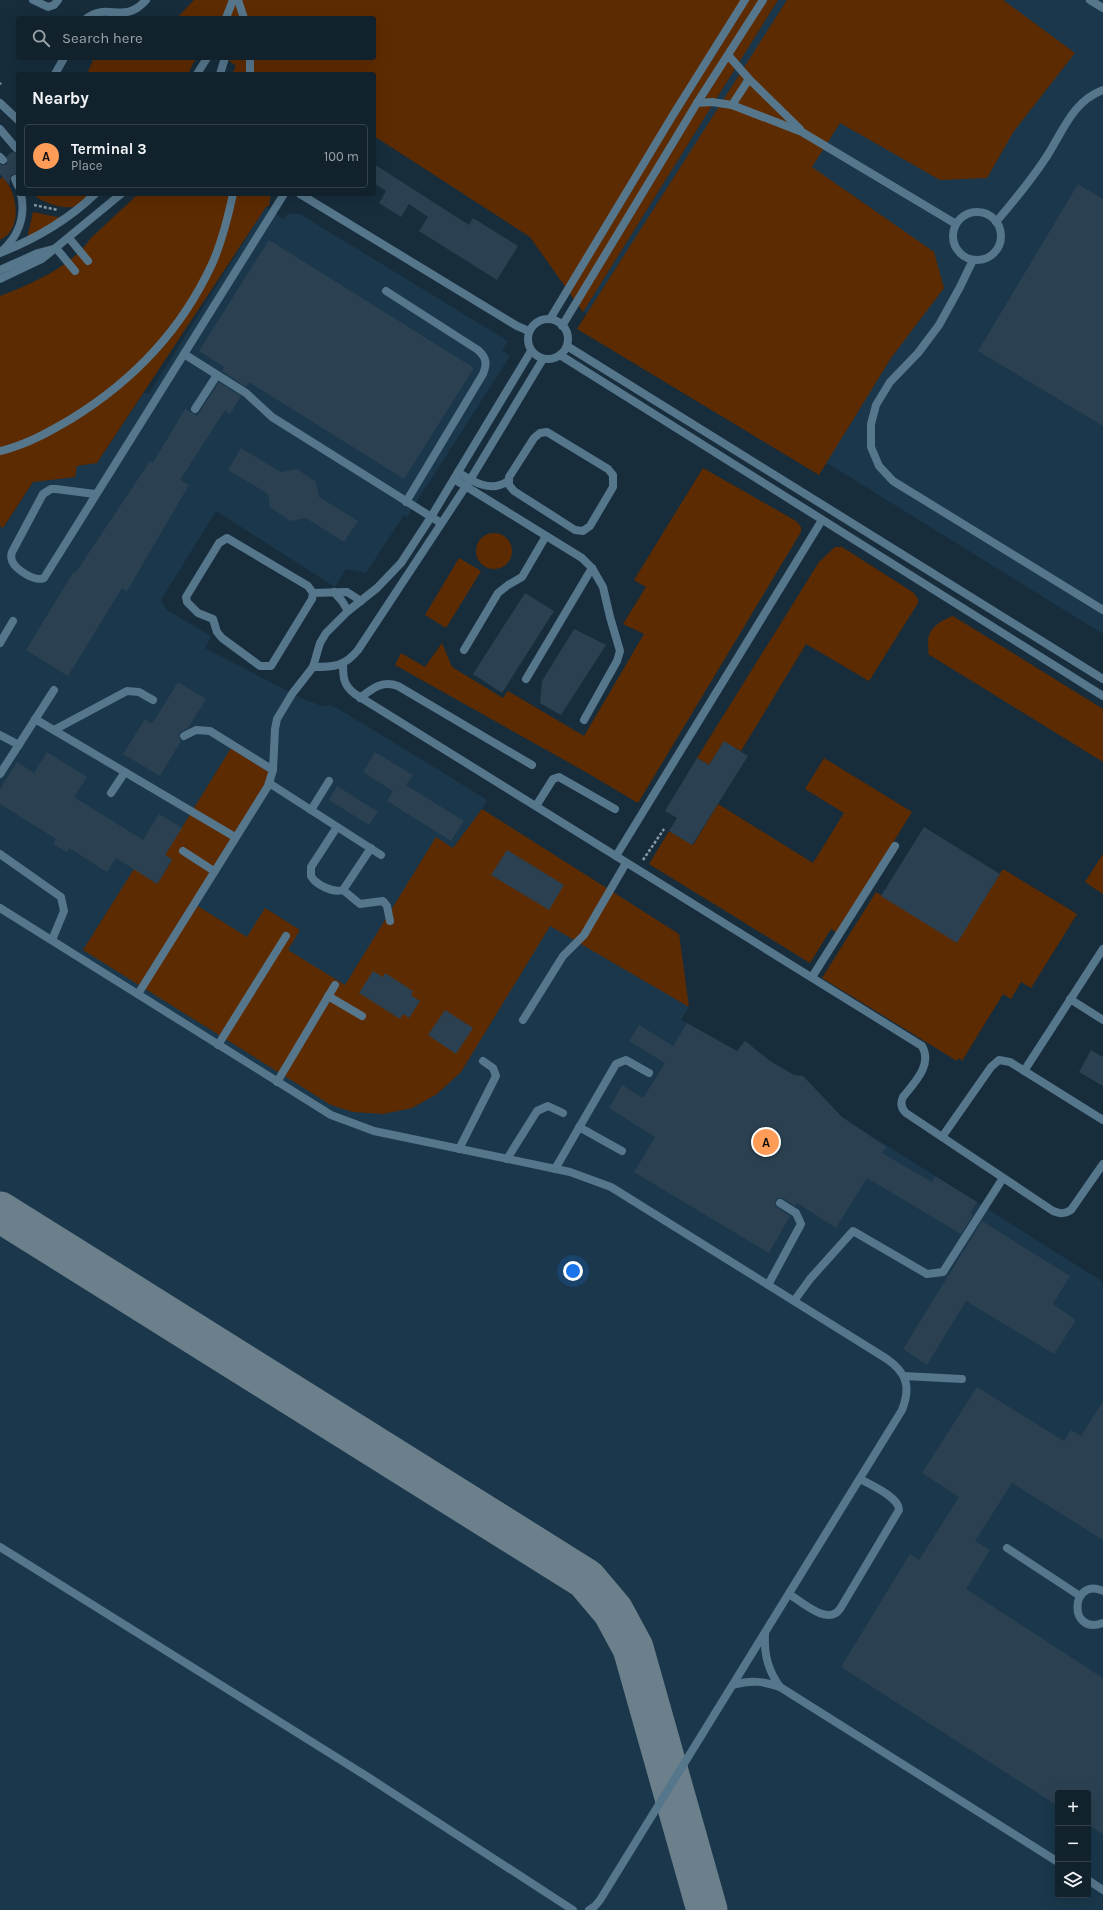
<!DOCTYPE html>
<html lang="en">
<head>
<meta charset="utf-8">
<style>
  :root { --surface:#11222d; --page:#1e2f39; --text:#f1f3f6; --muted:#9ca4aa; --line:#303f49; --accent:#fe9c58 }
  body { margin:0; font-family:Karla,sans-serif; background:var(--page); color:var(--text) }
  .controls { position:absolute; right:12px; bottom:12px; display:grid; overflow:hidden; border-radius:4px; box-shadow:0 4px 16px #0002 }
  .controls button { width:36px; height:36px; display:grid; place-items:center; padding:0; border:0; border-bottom:1px solid var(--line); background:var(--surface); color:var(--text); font:20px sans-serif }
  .you { position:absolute; left:573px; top:1271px; width:14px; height:14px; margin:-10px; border:3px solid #fff; border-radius:50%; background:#1a73e8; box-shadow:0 0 0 6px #1a73e833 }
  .badge { display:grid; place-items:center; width:26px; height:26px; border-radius:50%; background:var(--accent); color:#111; font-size:13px; font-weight:700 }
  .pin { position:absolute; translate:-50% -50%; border:2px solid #fff; box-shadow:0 1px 4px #0006 }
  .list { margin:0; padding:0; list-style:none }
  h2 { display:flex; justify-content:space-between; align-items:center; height:52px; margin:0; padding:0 16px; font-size:17px }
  h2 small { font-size:13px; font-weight:400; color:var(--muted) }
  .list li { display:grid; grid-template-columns:26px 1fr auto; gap:12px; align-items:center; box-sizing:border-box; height:64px; margin:0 8px 8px; padding:0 8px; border:1px solid var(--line); border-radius:4px }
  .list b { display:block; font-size:15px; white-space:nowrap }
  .list p { margin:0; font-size:13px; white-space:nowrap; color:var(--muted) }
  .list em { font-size:13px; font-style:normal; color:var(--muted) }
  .icon { flex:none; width:22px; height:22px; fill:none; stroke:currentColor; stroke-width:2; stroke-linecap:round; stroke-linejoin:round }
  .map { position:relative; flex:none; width:1103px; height:1910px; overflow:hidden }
  .search { position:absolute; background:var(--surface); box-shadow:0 4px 16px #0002; left:16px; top:16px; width:360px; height:44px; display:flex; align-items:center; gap:10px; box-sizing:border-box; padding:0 14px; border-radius:4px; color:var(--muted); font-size:15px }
  .panel { position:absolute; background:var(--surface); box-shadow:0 4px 16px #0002; left:16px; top:72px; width:360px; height:124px; border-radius:4px }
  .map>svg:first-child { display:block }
  .built { fill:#1a374b; fill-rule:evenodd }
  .green { fill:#5d2b01 }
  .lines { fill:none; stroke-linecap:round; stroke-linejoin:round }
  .taxiway { stroke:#6c808c; stroke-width:41 }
  .building { fill:#2b4151 }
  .path { stroke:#8799a5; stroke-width:2.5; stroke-dasharray:3 2; stroke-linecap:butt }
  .lane { stroke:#56768c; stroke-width:8 }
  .street { stroke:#56768c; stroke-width:8 }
</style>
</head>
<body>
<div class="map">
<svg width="1103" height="1910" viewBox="0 0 1103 1910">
  <rect width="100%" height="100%" fill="#172d3c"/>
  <g class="built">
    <path d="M778,0H1103V634L583,312Z"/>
    <path d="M266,207L283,219L288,214H300L508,341L502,350L510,356L407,517L404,515L366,573L346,569L335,587L216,511L161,600L167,610L211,636L205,648L301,698L322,706L329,705L337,708L408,751L487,800L482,809L679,934L689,1007L681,1020L737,1051L745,1041L770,1061L794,1075L803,1076L842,1117L1103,1282V1910H0V526L4,527L33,482L74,477L77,466L97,463L144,393L149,394ZM1058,1793H1088V1895H1058Z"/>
  </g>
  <g class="green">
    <path d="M194,0H778L583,312L530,237L374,136V74H232L236,66L226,58H374V18H177Z"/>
    <path d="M787,0H1003L1075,53L1014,131L987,178L940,180L840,123L812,167L934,252L944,288L891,358L819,475L577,329Z"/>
    <path d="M94,58H196L188,74H87Z"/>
    <path d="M3,177C15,190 21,217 10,232C8,235 3,238 0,240V179Z"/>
    <path d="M32,194H91C87,197 83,202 79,205C66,212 42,202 32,194Z"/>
    <path d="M138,194H271L269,206L266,207L97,463L77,466L75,477L33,482L3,528L0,526V296C29,285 73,266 90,239Z"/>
    <path d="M33,212L62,218L27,239Z"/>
    <path d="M703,468L796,521L801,527V532L638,803L584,771L395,665L401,653L425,667L442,643L452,667L503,698L508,691L584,736L644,634L623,624L646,587L634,580Z"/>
    <circle cx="494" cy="551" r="18"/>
    <path d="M835,547H842L914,593L918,599V603L869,681L806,644L741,751L724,742L709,765L697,758L819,562Z"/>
    <path d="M459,558L481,571L446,628L425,615Z"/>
    <path d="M953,616L1103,709V762L928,654C929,650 928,645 928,641C929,627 942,620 953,616Z"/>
    <path d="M231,748L275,776L196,905L247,937L265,908L300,930L288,950L345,985L436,837L453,848L482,809L679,934L689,1007L550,926L461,1072L437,1094L412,1108L383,1114L353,1112L331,1105L83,950L134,869L158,883L172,860L165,855Z"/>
    <path d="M824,758L912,812L837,933L831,929L810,963L649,864L669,831L693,845L718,804L813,863L844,813L805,789Z"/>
    <path d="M1103,854V894L1085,882Z"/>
    <path d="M1003,869L1077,914L1031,988L1021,982L1011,999L1003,994L962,1061L959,1058L957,1061L822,978L876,892L957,942Z"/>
  </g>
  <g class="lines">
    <path class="taxiway" d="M0,1212L586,1579L613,1611L633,1648L707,1910"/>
  </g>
  <g class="building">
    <path d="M12,152L18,153V174L11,175L9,185L0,174V164L4,165L7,164V156Z"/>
    <path d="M374,164L469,225L473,218L518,246L497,280L419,231L428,217L409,204L401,217L379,203L386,191L374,183Z"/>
    <path d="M1078,184L1103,199V426L978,351Z"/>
    <path d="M269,240L474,368L404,479L249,382L246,387L222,371L224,367L199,351Z"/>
    <path d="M219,382L241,396L230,414L225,410L180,480L189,485L127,591L122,588L68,676L26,650L74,571L76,572L150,461L153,463L185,409L197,416Z"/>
    <path d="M241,448L281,472L297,469L316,482L319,497L358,521L344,542L306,518L290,521L270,507L268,494L228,470Z"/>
    <path d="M525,593L554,611L502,693L473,674Z"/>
    <path d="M574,629L606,645L561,715L540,703L542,681Z"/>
    <path d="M178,682L206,699L188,728L179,733V738L181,741L160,776L123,754L145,719L152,724Z"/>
    <path d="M724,741L748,756L692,845L669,831L677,818L665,811L697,758L709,765Z"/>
    <path d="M47,752L87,777L74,797L143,840L159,814L182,828L165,855L172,859L157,884L116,858L107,872L69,848L67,852L53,844L56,839L0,804V789L17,762L34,773Z"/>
    <path d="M375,752L413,775L406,785L464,821L451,841L387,801L393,791L363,772Z"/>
    <path d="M337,786L378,812L369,825L329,800Z"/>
    <path d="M924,827L1000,874L957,943L881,896Z"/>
    <path d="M507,850L564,885L549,910L491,875Z"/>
    <path d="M373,971L383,977L385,973L413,991L411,995L420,1001L409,1018L403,1014L400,1019L359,993Z"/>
    <path d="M445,1010L473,1028L456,1054L428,1035Z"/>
    <path d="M687,1023L737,1051L745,1041L770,1061L794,1075L803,1076L842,1117L886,1147L882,1153L932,1182L935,1176L977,1202L970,1213L973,1215L961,1234L867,1178L836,1228L797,1203L795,1206L783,1198H777L775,1202V1206L790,1216L769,1253L634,1172L655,1137L609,1108L622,1085L643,1098L665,1063L629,1041L639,1025L673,1046Z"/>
    <path d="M1091,1050L1103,1057V1086L1079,1072Z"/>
    <path d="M982,1221L1070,1276L1053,1304L1076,1320L1054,1354L966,1301L927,1365L903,1349Z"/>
    <path d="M977,1387L1064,1441L1071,1430L1081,1436L1103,1401V1540L1012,1483L975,1541L990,1550L966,1589L1103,1678V1834L1088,1825V1793H1058V1806L841,1667L910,1554L919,1560L959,1497L922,1473Z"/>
  </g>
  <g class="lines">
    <g class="path">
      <path d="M0,84L1,83"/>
      <path d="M34,205L58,210"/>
      <path d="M643,860L664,829"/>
    </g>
    <g class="lane">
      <path d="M33,0L48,7L54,5L58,0"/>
      <path d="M87,18C108,2 124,25 146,0"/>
      <path d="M728,55L749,79L800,129"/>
      <path d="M55,74L64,58"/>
      <path d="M0,103L18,120"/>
      <path d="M697,103L712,102L732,105L802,132L956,224"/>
      <path d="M732,105L749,79"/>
      <path d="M0,129L16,148"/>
      <path d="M0,157L3,160"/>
      <path d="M15,179L18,186"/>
      <circle cx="977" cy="236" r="24"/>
      <path d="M996,222C1014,201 1032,179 1047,156C1063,131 1073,101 1103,90"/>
      <path d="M69,238L88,261"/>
      <path d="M56,248L75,271"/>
      <path d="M1,252C18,237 26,217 21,194"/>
      <path d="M973,260L960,287L939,325L918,353L890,382L876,405L871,424V447L879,466L893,481L1103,610"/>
      <path d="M386,291L478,350C487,358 487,364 483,374L406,502"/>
      <path d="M184,354L246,393L272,417L441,523"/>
      <path d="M195,409L217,375"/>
      <path d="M547,432L608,469L613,475V487L590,526L583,531L575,530L514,491L509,485V477L534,438L540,433Z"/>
      <path d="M458,472C473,482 491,493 508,481"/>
      <path d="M454,479L582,558L592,568L603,587L610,617L620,651L617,661L584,720"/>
      <path d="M95,494L56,489H51L43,494L12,552C11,555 11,558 12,561C16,570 35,582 44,578L284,194"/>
      <path d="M227,538L308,586L313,593L312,599L271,666H260L222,638L217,632L213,619L198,613L187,602L186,597L219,543Z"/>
      <path d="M334,592L342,601L348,611"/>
      <path d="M313,593L347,592L361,601"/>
      <path d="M0,643L13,621"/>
      <path d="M464,650L498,593L508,585L522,577L546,536"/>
      <path d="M343,663C343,677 343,685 355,694L922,1046C933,1065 914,1083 903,1097C900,1103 901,1108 906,1113L1053,1211C1060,1214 1064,1214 1071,1210L1103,1164"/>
      <path d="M313,667C334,667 344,667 358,650L470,480L543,359"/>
      <path d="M526,679L592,568"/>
      <path d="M360,698C372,689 382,680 398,686L532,765"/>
      <path d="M35,719L235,837"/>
      <path d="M54,730L127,691L139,692L153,700"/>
      <path d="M0,735L19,745"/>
      <path d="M184,736L196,730L210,731L273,770"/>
      <path d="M0,774L54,690"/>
      <path d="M269,783L381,855"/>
      <path d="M111,793L125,772"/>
      <path d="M536,806L553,779L559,777L615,809"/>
      <path d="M311,810L329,781"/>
      <path d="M337,827L311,867V876C316,885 333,893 343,890L371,848"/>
      <path d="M183,851L214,871"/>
      <path d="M0,854L61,897L64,911L52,940"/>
      <path d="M616,856L822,520"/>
      <path d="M343,890L360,904L383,901L387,906L390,921"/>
      <path d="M0,908L331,1115L374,1131L570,1172L611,1187L887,1359C907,1373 911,1387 902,1410L600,1900L595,1906L589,1910"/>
      <path d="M812,977L895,846"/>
      <path d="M138,994L268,786L273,770L275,729L277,719L292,694L313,667L320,643L326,633L348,611L377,588L401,563L431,517L531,351"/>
      <path d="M328,996L362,1016"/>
      <path d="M1070,999L1103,1020"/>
      <path d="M523,1020L563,956L584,935L626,863"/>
      <path d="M218,1045L286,936"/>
      <path d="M1024,1071L1103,949"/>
      <path d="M277,1082L335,985"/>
      <path d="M579,1127L622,1151"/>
      <path d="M942,1137L991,1067L999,1060L1010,1062L1103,1120"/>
      <path d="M459,1149L496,1076L493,1068L483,1061"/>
      <path d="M507,1159L537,1111L548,1106L563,1113"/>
      <path d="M555,1169L616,1064L626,1060L649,1073"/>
      <path d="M768,1285L801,1224L796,1213L780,1203"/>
      <path d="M794,1301L810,1279L853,1231L927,1274L943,1272L1003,1178"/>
      <path d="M904,1376L962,1379"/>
      <path d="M0,1547L371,1779L573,1910"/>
      <path d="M1007,1548L1080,1596"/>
      <path d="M1103,1591C1071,1576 1067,1636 1103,1623"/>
      <path d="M789,1594C802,1602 828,1626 840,1609L899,1510C899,1497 871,1485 860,1479"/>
      <path d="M765,1634C764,1655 768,1670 780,1687L1058,1862"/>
      <path d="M733,1685C751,1680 763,1681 780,1687"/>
      <path d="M1088,1880L1103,1890"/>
    </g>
    <g class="street">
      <path d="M238,0L244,18"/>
      <path d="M1090,0L1103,8"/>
      <path d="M226,18L233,0"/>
      <path d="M250,58V74"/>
      <path d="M197,74L207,58"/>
      <path d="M220,74L225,58"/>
      <path d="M300,194L517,326L529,331"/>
      <path d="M0,253C35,239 68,220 95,194"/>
      <path d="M0,270L38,253L53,249"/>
      <path d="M0,279L42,259L121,194"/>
      <path d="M550,319L673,115L745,0"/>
      <circle cx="548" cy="339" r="20"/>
      <path d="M562,326L697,103L763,0"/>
      <path d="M567,346L1103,679"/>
      <path d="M560,355L1103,696"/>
      <path d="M0,451C26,445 49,432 71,419C133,381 182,329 212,264C222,242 228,217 233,194"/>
    </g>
  </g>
</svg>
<div class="controls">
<button>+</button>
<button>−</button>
<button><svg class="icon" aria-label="layers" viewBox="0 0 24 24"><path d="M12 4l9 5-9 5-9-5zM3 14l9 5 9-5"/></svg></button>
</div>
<div class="you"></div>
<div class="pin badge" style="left:766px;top:1142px">A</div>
<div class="search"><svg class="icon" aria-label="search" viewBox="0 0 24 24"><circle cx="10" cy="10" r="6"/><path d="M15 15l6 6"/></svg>Search here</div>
<section class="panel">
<h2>Nearby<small></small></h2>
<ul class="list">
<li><span class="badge">A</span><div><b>Terminal 3</b><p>Place</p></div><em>100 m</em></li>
</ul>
</section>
</div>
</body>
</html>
